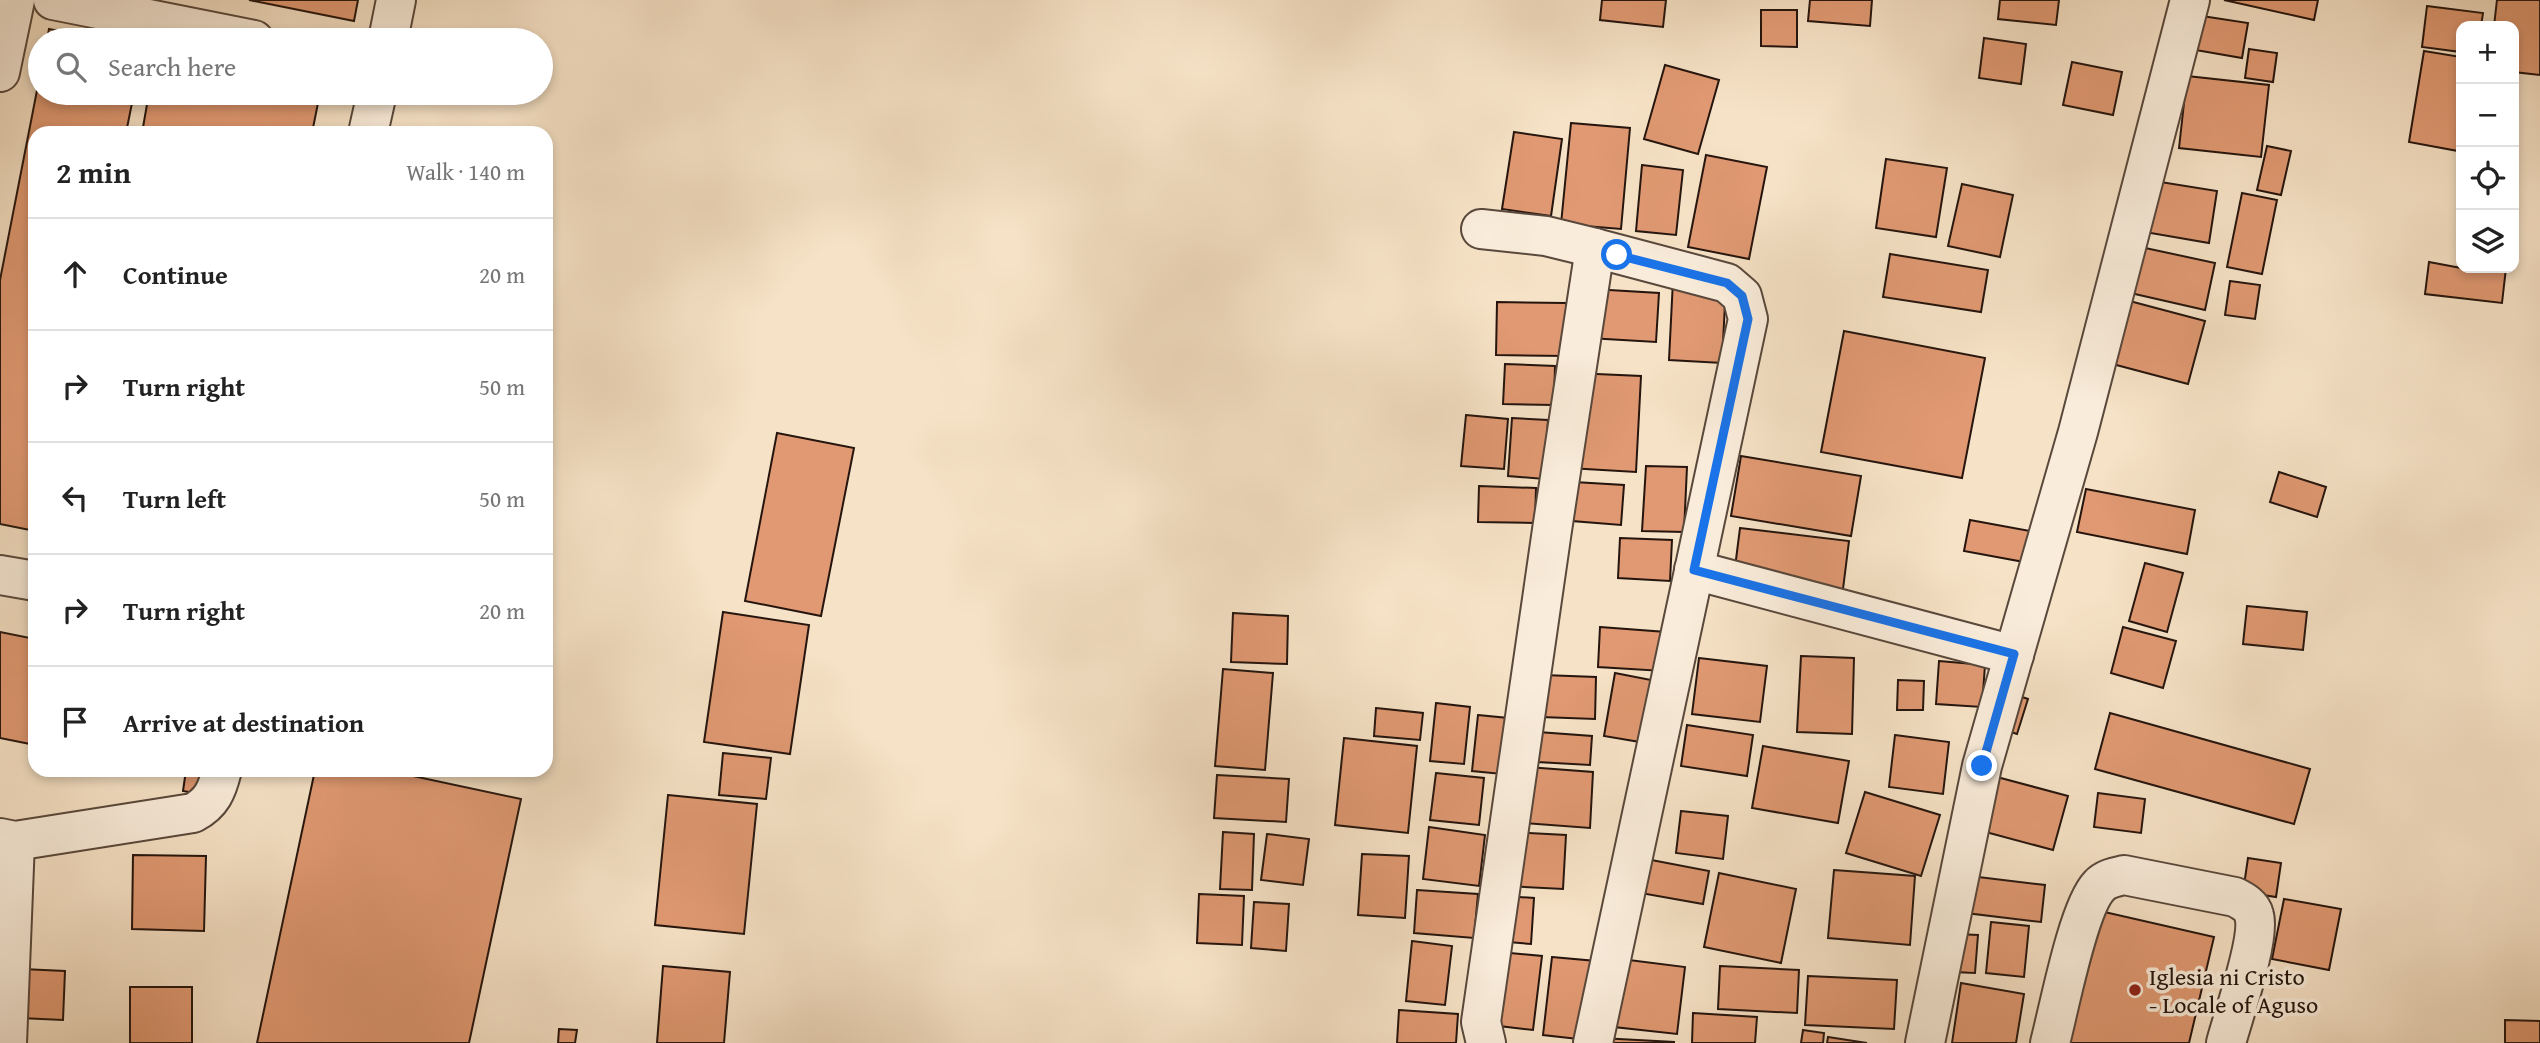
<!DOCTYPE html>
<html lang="en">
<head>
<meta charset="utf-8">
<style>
  :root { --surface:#fff; --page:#f2f2f2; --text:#222; --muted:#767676; --line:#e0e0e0 }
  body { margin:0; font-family:"Gentium Book Plus",serif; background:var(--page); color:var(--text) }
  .controls { position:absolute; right:21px; top:21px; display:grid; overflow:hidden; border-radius:14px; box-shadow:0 4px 10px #0003 }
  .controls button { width:63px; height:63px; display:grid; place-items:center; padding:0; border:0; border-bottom:2px solid var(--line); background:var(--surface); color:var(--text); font:35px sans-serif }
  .stop { position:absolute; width:21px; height:21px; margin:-16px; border:5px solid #1a73e8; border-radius:50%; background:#fff }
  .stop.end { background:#1a73e8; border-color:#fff; box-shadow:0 2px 7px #0008 }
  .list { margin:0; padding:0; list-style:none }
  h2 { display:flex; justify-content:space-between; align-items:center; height:91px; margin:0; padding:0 28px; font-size:30px }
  h2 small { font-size:23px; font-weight:400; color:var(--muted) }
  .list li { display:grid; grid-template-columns:46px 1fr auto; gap:21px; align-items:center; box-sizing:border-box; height:112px; padding:0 28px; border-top:2px solid var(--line) }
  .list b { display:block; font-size:26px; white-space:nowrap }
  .list em { font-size:23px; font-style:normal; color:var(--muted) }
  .icon { flex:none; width:38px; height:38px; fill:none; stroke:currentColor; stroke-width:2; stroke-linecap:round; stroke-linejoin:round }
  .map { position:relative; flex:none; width:2540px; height:1043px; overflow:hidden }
  .search { position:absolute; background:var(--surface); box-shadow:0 4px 10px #0003; left:28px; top:28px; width:525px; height:77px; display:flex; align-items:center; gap:18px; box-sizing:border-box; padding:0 24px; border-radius:38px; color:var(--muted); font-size:26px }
  .panel { position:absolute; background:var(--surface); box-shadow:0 4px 10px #0003; left:28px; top:126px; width:525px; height:651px; border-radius:21px }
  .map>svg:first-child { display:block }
  .building { fill:#e09972; stroke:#25150e; stroke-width:2 }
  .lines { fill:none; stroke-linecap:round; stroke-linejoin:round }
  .minor-casing { stroke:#59483c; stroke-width:42 }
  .minor { stroke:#f9ecda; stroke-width:38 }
  .route { stroke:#1a73e8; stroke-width:9 }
  .poi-dot { fill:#8f2418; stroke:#f9ecda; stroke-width:2.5 }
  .labels { text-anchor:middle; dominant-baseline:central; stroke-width:7; stroke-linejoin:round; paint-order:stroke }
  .poi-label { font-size:24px; fill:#25150e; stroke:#f9ecda; text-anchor:start }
</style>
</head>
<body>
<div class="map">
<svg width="2540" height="1043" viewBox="0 0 2540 1043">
  <rect width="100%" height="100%" fill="#f6e2c6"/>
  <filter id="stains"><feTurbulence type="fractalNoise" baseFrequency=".00286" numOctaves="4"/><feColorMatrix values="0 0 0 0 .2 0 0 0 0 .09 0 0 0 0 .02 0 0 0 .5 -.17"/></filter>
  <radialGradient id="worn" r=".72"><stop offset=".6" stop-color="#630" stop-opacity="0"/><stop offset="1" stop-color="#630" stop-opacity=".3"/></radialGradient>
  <g class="building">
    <path d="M249,0H358L354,21Z"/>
    <path d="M1602,0H1666L1663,27L1600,20Z"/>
    <path d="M1810,0H1872L1870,26L1808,21Z"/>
    <path d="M2000,0H2059L2056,25L1998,19Z"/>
    <path d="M2224,0H2318L2314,20Z"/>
    <path d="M2497,0H2540V75L2514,72V26H2494Z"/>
    <path d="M2427,6L2483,13L2481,26H2461V52L2422,47Z"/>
    <path d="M1761,10H1797V47L1761,46Z"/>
    <path d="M2189,14L2248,23L2242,58L2184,48Z"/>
    <path d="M49,29L105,40H47Z"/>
    <path d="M1984,38L2026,44L2021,84L1979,78Z"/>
    <path d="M2249,49L2277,53L2273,82L2245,78Z"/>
    <path d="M2424,51L2461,57V129L2458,151L2409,142Z"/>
    <path d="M2072,62L2122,72L2113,115L2063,105Z"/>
    <path d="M1665,65L1719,80L1698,154L1644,139Z"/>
    <path d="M40,75V93H134L126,133H35V531L0,524V280Z"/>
    <path d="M2187,76L2269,85L2261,157L2179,148Z"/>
    <path d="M149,93H320L312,133H142Z"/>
    <path d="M1571,123L1630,128L1621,229L1561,224Z"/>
    <path d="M1514,132L1562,139L1551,216L1502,209Z"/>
    <path d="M2267,146L2291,151L2281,195L2257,190Z"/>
    <path d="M1706,155L1767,167L1749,259L1688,247Z"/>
    <path d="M1886,159L1947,168L1936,237L1876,228Z"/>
    <path d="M1642,165L1683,170L1676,235L1636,231Z"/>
    <path d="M2148,180L2217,191L2209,243L2139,231Z"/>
    <path d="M1962,184L2013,195L2000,257L1948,246Z"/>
    <path d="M2242,193L2277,200L2262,274L2227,267Z"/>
    <path d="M2136,246L2215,263L2205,310L2126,292Z"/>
    <path d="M1890,254L1988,270L1981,312L1883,297Z"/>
    <path d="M2429,262L2461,268H2506L2502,303L2425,294Z"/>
    <path d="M1673,280L1726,283L1722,363L1669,360Z"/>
    <path d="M2230,281L2260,285L2255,319L2225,315Z"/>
    <path d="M1592,289L1659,293L1656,342L1589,338Z"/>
    <path d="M2122,299L2205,321L2188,384L2105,362Z"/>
    <path d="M1497,302L1566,303V356L1496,355Z"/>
    <path d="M1844,331L1985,358L1962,478L1821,452Z"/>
    <path d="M1505,364L1555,366L1554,405L1503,404Z"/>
    <path d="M1574,373L1641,376L1636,472L1569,468Z"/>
    <path d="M546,411L552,412L546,438Z"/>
    <path d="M1466,415L1508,419L1504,469L1461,466Z"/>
    <path d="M1512,418L1548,420L1544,479L1508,476Z"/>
    <path d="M777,433L854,448L821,616L745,601Z"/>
    <path d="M1741,456L1861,476L1851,536L1731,516Z"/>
    <path d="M1646,466L1687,467L1684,532L1642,531Z"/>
    <path d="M2279,472L2326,487L2317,517L2270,502Z"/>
    <path d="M1574,482L1624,485L1621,525L1572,521Z"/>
    <path d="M1479,486L1536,488L1535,523L1478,522Z"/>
    <path d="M2086,489L2195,510L2187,554L2077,532Z"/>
    <path d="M1970,520L2030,531L2024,562L1964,551Z"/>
    <path d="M1740,528L1849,541L1842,597L1733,583Z"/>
    <path d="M1620,538L1672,540L1670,581L1618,578Z"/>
    <path d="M2145,563L2183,573L2167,632L2129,621Z"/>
    <path d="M2247,606L2307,612L2303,650L2243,644Z"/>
    <path d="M723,612L809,625L790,754L704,742Z"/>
    <path d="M1233,613L1288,616L1287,664L1231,662Z"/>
    <path d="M1600,627L1666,632L1663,671L1598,667Z"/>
    <path d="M2123,627L2176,641L2163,688L2111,673Z"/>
    <path d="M0,632L35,639V745L0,738Z"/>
    <path d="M1801,656L1854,658L1852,734L1797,732Z"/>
    <path d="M1699,658L1767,666L1760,722L1692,714Z"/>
    <path d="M1939,661L1985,665L1982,707L1936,704Z"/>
    <path d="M1223,669L1273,673L1265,770L1215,766Z"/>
    <path d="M1615,673L1651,680L1640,742L1604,736Z"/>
    <path d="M1543,675L1596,677L1595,719L1541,717Z"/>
    <path d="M1898,680L1924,681L1923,710H1897Z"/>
    <path d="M2013,694L2028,699L2017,734L2002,729Z"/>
    <path d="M1436,703L1470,707L1464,764L1430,761Z"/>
    <path d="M1376,708L1423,713L1420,740L1374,736Z"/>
    <path d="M2110,713L2310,769L2294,824L2095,769Z"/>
    <path d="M1478,715L1508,718L1502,774L1472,771Z"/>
    <path d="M1687,725L1753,735L1747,776L1681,766Z"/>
    <path d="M1538,732L1592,736L1590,765L1537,762Z"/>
    <path d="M1895,735L1949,742L1943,794L1889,787Z"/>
    <path d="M1344,738L1417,746L1408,833L1335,825Z"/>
    <path d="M1763,746L1849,761L1838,823L1752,808Z"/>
    <path d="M723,753L771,758L766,799L719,795Z"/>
    <path d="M1513,766L1593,772L1590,828L1510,822Z"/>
    <path d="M186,770H210L206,795L183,791Z"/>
    <path d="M315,770H385L521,799L469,1043H257Z"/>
    <path d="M1436,773L1484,778L1479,825L1430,820Z"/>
    <path d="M1217,775L1289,779L1286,822L1214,818Z"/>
    <path d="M1997,777L2068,796L2053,850L1982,831Z"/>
    <path d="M1865,792L1940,815L1921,876L1846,853Z"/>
    <path d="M2098,793L2145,799L2141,833L2094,827Z"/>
    <path d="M668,795L757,804L744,934L655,925Z"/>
    <path d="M1681,811L1728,816L1723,859L1676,853Z"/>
    <path d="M1429,827L1485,835L1479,886L1423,879Z"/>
    <path d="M1223,832L1254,834L1252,890L1220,889Z"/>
    <path d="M1509,832L1566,835L1563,889L1506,886Z"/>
    <path d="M1267,834L1309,839L1303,885L1261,880Z"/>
    <path d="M1362,854L1409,856L1405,918L1358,915Z"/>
    <path d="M133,855L206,856L204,931L132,929Z"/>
    <path d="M1641,858L1709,871L1703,904L1635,892Z"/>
    <path d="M2248,858L2281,863L2276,897L2243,892Z"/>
    <path d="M1834,870L1915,876L1910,945L1828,938Z"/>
    <path d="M1719,873L1796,889L1781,963L1704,947Z"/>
    <path d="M1970,876L2045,885L2041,922L1966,913Z"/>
    <path d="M1417,890L1478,894L1474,938L1414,933Z"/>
    <path d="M1199,894L1244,896L1242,945L1197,943Z"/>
    <path d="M1489,895L1534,898L1531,944L1485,940Z"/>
    <path d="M2284,899L2341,909L2329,970L2272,959Z"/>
    <path d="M1254,902L1289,904L1286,951L1251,948Z"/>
    <path d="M2087,908L2214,937L2189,1043H2057Z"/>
    <path d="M1991,922L2029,926L2024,977L1986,973Z"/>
    <path d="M1956,934L1978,935L1975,973L1953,972Z"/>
    <path d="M1412,941L1452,946L1445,1005L1406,1001Z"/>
    <path d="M1499,952L1542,956L1533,1030L1491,1025Z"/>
    <path d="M1552,957L1596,961L1587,1040L1543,1035Z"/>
    <path d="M1613,958L1685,967L1677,1034L1605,1026Z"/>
    <path d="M663,966L730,972L724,1043H657Z"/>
    <path d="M1720,966L1799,970L1797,1013L1718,1009Z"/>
    <path d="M22,969L65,971L63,1020L20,1018Z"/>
    <path d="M1808,976L1897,980L1894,1029L1805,1025Z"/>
    <path d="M1961,983L2024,994L2016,1043H1952Z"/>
    <rect x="130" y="987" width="62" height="56"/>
    <path d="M1399,1010L1458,1014L1456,1043H1397Z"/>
    <path d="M1693,1013L1757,1017L1755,1043H1692Z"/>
    <path d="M2505,1020L2540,1021V1043H2505Z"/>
    <path d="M559,1029L577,1030L575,1043H558Z"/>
    <path d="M1803,1030L1824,1033L1823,1043H1801Z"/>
    <path d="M1828,1037L1867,1043H1827Z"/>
    <path d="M1600,1038L1674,1042V1043H1600Z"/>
  </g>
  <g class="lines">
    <defs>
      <g id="minor">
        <path d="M53,0L254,40"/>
        <path d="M388,40L396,0"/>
        <path d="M0,72L15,0"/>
        <path d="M368,133L377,93"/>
        <path d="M1481,229L1546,236L1595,248"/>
        <path d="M1694,570L2014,655"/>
        <path d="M0,575L35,581"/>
        <path d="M0,838L15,841L193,813C212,803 217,790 222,770"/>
        <path d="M7,1043L15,841"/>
        <path d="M1486,1043L1481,1022L1552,530L1595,248L1727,283L1742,296L1748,319L1593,1043"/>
        <path d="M1925,1043L1982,766L2078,432L2190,0"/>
        <path d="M2050,1043C2059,1009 2078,908 2099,886C2105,879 2115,877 2124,875L2235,897C2243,901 2252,906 2254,915C2261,938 2233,1016 2226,1043"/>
      </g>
    </defs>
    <use href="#minor" class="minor-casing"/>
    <use href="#minor" class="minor"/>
  </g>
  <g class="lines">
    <path class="route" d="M1617,255L1727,283L1742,296L1748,319L1694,570L2014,654L1982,766"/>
  </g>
  <circle class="poi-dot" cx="2135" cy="990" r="7"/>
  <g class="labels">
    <g class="poi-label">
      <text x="2149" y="976">Iglesia ni Cristo<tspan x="2149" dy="28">- Locale of Aguso</tspan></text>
    </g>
  </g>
  <rect width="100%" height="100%" filter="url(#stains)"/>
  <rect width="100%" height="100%" fill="url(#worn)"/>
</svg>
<div class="controls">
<button>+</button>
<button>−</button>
<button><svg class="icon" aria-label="locate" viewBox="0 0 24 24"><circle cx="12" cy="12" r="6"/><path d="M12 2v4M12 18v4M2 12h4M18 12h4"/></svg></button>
<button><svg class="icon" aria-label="layers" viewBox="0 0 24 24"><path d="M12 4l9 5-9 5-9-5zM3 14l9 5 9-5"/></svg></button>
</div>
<div class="stop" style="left:1617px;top:255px"></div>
<div class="stop end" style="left:1982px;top:766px"></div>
<div class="search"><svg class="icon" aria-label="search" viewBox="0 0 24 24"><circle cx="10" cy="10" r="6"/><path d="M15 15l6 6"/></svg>Search here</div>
<section class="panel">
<h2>2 min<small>Walk · 140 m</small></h2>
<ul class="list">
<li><svg class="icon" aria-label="ahead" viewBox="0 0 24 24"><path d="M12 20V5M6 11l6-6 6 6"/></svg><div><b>Continue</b></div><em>20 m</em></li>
<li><svg class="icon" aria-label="right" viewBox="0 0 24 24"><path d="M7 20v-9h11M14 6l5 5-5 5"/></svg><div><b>Turn right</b></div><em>50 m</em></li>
<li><svg class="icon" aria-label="left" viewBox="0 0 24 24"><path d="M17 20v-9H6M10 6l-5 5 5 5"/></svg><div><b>Turn left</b></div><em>50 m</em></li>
<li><svg class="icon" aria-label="right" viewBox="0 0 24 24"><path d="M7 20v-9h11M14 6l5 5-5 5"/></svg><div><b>Turn right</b></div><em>20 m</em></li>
<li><svg class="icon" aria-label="arrive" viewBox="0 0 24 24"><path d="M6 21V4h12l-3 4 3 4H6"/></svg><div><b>Arrive at destination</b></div></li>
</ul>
</section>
</div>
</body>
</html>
